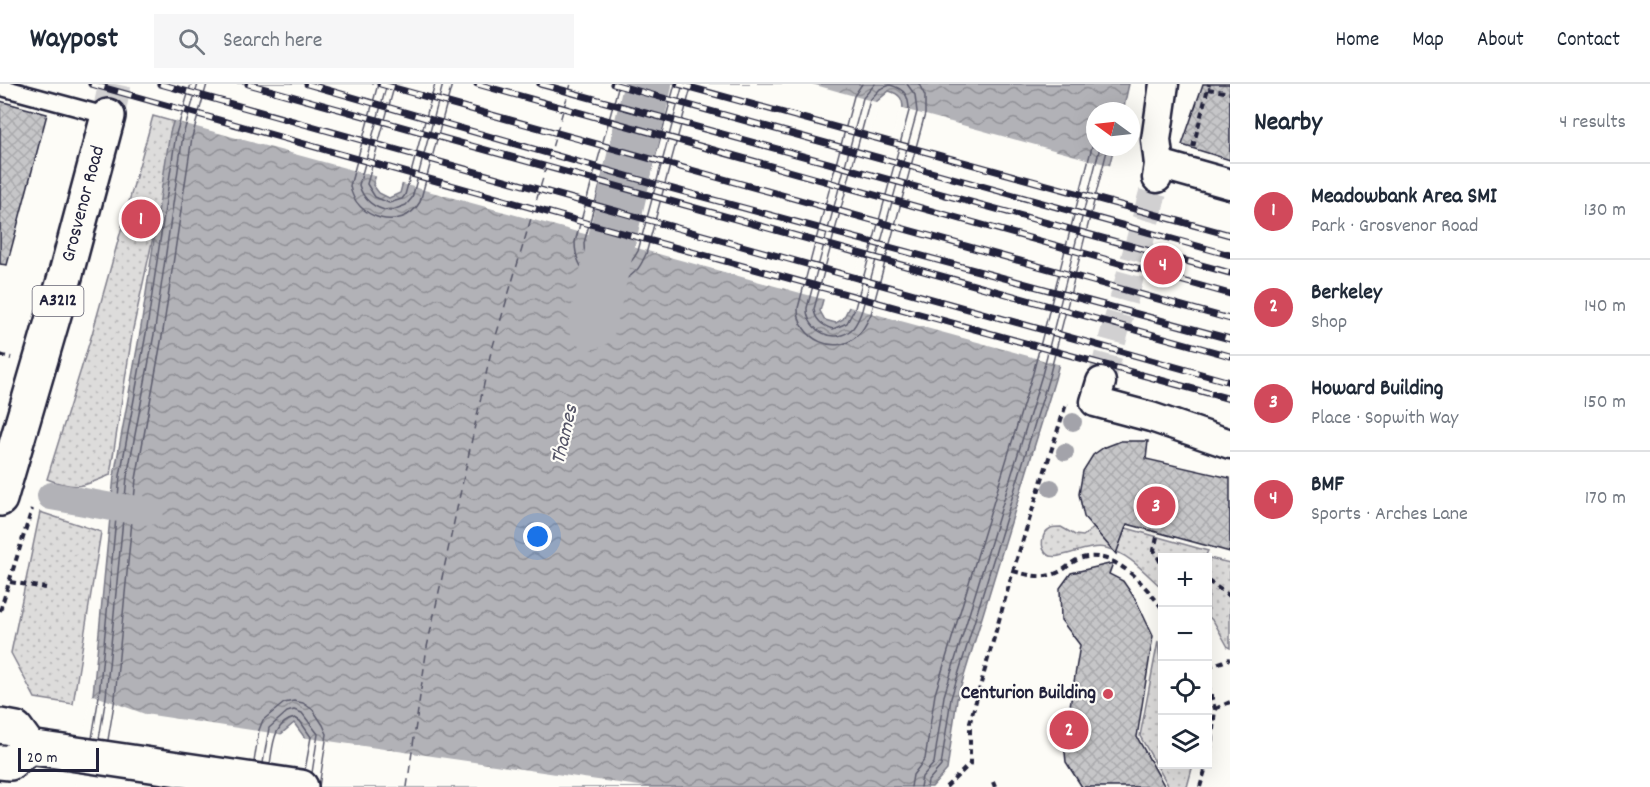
<!DOCTYPE html>
<html lang="en">
<head>
<meta charset="utf-8">
<style>
  :root { --surface:#fff; --page:#f6f6f7; --text:#1f2937; --muted:#747a83; --line:#e0e1e3; --accent:#d1495b }
  body { margin:0; font-family:Dekko,sans-serif; background:var(--page); color:var(--text) }
  .controls { position:absolute; right:18px; bottom:18px; display:grid; overflow:hidden; border-radius:0px; box-shadow:0 6px 24px #0002 }
  .controls button { width:54px; height:54px; display:grid; place-items:center; padding:0; border:0; border-bottom:2px solid var(--line); background:var(--surface); color:var(--text); font:30px sans-serif }
  .compass { position:absolute; left:1086px; top:18px; width:54px; height:54px; border-radius:50%; background:var(--surface); box-shadow:0 6px 24px #0002; rotate:285deg }
  .scale { position:absolute; left:18px; bottom:15px; width:81px; box-sizing:border-box; padding-left:6px; border:3px solid #22223b; border-top:0; font-size:16px; line-height:21px; white-space:nowrap; color:#22223b; -webkit-text-stroke:4px #fdfcf7; paint-order:stroke }
  .you { position:absolute; left:538px; top:453px; width:21px; height:21px; margin:-15px; border:4px solid #fff; border-radius:50%; background:#1a73e8; box-shadow:0 0 0 9px #1a73e833 }
  .badge { display:grid; place-items:center; width:39px; height:39px; border-radius:50%; background:var(--accent); color:#fff; font-size:20px; font-weight:700 }
  .pin { position:absolute; translate:-50% -50%; border:3px solid #fff; box-shadow:0 2px 6px #0006 }
  .list { margin:0; padding:0; list-style:none }
  h2 { display:flex; justify-content:space-between; align-items:center; height:78px; margin:0; padding:0 24px; font-size:26px }
  h2 small { font-size:20px; font-weight:400; color:var(--muted) }
  .list li { display:grid; grid-template-columns:39px 1fr auto; gap:18px; align-items:center; box-sizing:border-box; height:96px; padding:0 24px; border-top:2px solid var(--line) }
  .list b { display:block; font-size:22px; white-space:nowrap }
  .list p { margin:0; font-size:20px; white-space:nowrap; color:var(--muted) }
  .list em { font-size:20px; font-style:normal; color:var(--muted) }
  .icon { flex:none; width:33px; height:33px; fill:none; stroke:currentColor; stroke-width:2; stroke-linecap:round; stroke-linejoin:round }
  .map { position:relative; flex:none; width:1230px; height:703px; overflow:hidden }
  header { display:flex; align-items:center; gap:36px; box-sizing:border-box; height:84px; padding:0 30px; background:var(--surface); border-bottom:2px solid var(--line) }
  header strong { font-size:28px }
  nav { display:flex; gap:33px; margin-inline-start:auto; font-size:21px }
  .search { width:420px; height:54px; background:var(--page); display:flex; align-items:center; gap:15px; box-sizing:border-box; padding:0 21px; border-radius:0px; color:var(--muted); font-size:22px }
  main { display:flex }
  aside { flex:1; background:var(--surface) }
  .map>svg:first-child { display:block }
  .garden { fill:url(#garden-dots); stroke:#807f8b; stroke-width:1.5 }
  .water { fill:url(#water-waves); stroke:#787885; stroke-width:1.5; fill-rule:evenodd }
  .pier { fill:#fdfcf7 }
  .lines { fill:none; stroke-linecap:round; stroke-linejoin:round }
  .shore { stroke:#5c5c6d; stroke-width:1.5 }
  .canal { stroke:#b2b2b7; stroke-width:28 }
  .river { stroke:#b2b2b7; stroke-width:48 }
  .ferry { stroke:#545466; stroke-width:1.5; stroke-dasharray:8 6; stroke-linecap:butt }
  .building { fill:url(#building-cross-hatch); stroke:#22223b; stroke-width:1.5 }
  .street-tunnel { stroke:#d1d0d1; stroke-width:28; stroke-dasharray:28 14; stroke-linecap:butt }
  .highway-tunnel { stroke:#d1d0d1; stroke-width:33; stroke-dasharray:33 16; stroke-linecap:butt }
  .lane-casing { stroke:#22223b; stroke-width:20 }
  .street-casing { stroke:#22223b; stroke-width:33 }
  .primary-casing { stroke:#22223b; stroke-width:38 }
  .highway-casing { stroke:#22223b; stroke-width:38 }
  .path { stroke:#22223b; stroke-width:4; stroke-dasharray:6 4.5; stroke-linecap:butt }
  .lane { stroke:#fdfcf7; stroke-width:15 }
  .street { stroke:#fdfcf7; stroke-width:28 }
  .primary { stroke:#fdfcf7; stroke-width:33 }
  .highway { stroke:#fdfcf7; stroke-width:33 }
  .rail-casing { stroke:#22223b; stroke-width:7 }
  .rail { stroke:#fdfcf7; stroke-width:4.5; stroke-dasharray:14; stroke-linecap:butt }
  .tree { fill:#a3a3aa }
  .poi-dot { fill:#d1495b; stroke:#fdfcf7; stroke-width:2 }
  .labels { text-anchor:middle; dominant-baseline:central; stroke-width:4.5; stroke-linejoin:round; paint-order:stroke }
  .shield { fill:#fdfcf7; stroke:#646373; stroke-width:1.5 }
  .shield-label { font-size:18px; font-weight:bold; fill:#22223b }
  .street-label { font-size:20px; fill:#22223b; stroke:#fdfcf7 }
  .poi-label { font-size:20px; font-weight:bold; fill:#22223b; stroke:#fdfcf7; text-anchor:end }
  .water-label { font-size:21px; font-style:italic; fill:#545466; stroke:#fdfcf7 }
</style>
</head>
<body>
<header>
<strong>Waypost</strong>
<div class="search"><svg class="icon" aria-label="search" viewBox="0 0 24 24"><circle cx="10" cy="10" r="6"/><path d="M15 15l6 6"/></svg>Search here</div>
<nav><a>Home</a><a>Map</a><a>About</a><a>Contact</a></nav>
</header>
<main>
<div class="map">
<svg width="1230" height="703" viewBox="0 0 1230 703">
  <defs>
    <pattern id="garden-dots" width="8" height="8" patternUnits="userSpaceOnUse" patternTransform="scale(1.5)"><rect width="8" height="8" fill="#dddcdb"/><path d="M2 2h.1M6 6h.1" fill="none" stroke="#bdbcbd" stroke-width="1.8" stroke-linecap="round"/></pattern>
    <pattern id="water-waves" width="16" height="10" patternUnits="userSpaceOnUse" patternTransform="scale(1.5)"><rect width="16" height="10" fill="#b2b2b7"/><path d="M0 5q4-4 8 0t8 0" fill="none" stroke="#909096"/></pattern>
    <pattern id="building-cross-hatch" width="8" height="8" patternUnits="userSpaceOnUse" patternTransform="scale(1.5)"><rect width="8" height="8" fill="#c6c6c8"/><path d="M0 0l8 8M0 8l8-8" fill="none" stroke="#aaaaad"/></pattern>
  </defs>
  <rect width="100%" height="100%" fill="#fdfcf7"/>
  <filter id="ink" filterUnits="userSpaceOnUse"><feTurbulence type="fractalNoise" baseFrequency=".0167" numOctaves="2"/><feDisplacementMap in="SourceGraphic" scale="12" xChannelSelector="R" yChannelSelector="G"/><feConvolveMatrix kernelMatrix="1 2 1 2 8 2 1 2 1" color-interpolation-filters="sRGB"/></filter>
  <g filter="url(#ink)">
    <g class="garden">
      <path d="M153,32L178,39L133,245L110,391C83,403 75,406 47,395L92,250Z"/>
      <path d="M40,428L101,448L73,620L35,614L11,569Z"/>
      <path d="M1061,443L1075,451L1083,452L1094,444L1099,450L1120,458L1126,444L1208,467L1205,473L1230,479V564L1228,563L1214,538L1208,532V473H1162V504C1145,489 1130,470 1106,464C1089,459 1057,478 1048,471C1039,464 1041,449 1051,444C1054,443 1058,443 1061,443Z"/>
      <path d="M1158,557L1162,595V680L1193,681L1187,703H1169L1140,652Z"/>
    </g>
    <path class="water" d="M185,0H401L373,101L379,109L389,114L400,109L430,0L600,154L598,161V170L605,176C616,175 620,171 625,161L670,0H1129L1123,27H1095V63H1114L1055,295L957,615L947,686L932,703H296L305,654L294,639L281,650L78,703L93,611L114,392L141,243L170,48ZM889,7C900,10 903,15 903,25L849,223L843,235L836,239L825,236L820,227L876,18Z"/>
    <g class="pier">
      <path d="M182,0H404L378,93L171,36Z"/>
      <path d="M427,0H645L603,155L399,99Z"/>
      <path d="M667,0H812L879,19L826,216L622,160Z"/>
      <path d="M900,24L1112,82L1061,281L846,222Z"/>
      <path d="M93,611L145,630L285,651L276,703H75L90,613Z"/>
      <path d="M301,653L646,703H293Z"/>
    </g>
    <g class="lines">
      <g class="shore">
        <path d="M378,0L350,102C355,135 402,149 420,118L452,0"/>
        <path d="M387,0L359,101C363,116 375,125 390,127L406,121L412,114L443,0"/>
        <path d="M395,0L367,100L375,113L389,119L402,115L405,111L435,0"/>
        <path d="M619,0L575,158C575,195 609,214 636,187C641,182 643,176 646,170L692,0"/>
        <path d="M628,0L584,159C584,199 622,199 638,167L683,0"/>
        <path d="M636,0L592,159L593,173L604,182C619,182 624,176 631,163L675,0"/>
        <path d="M862,0L854,12L798,224C797,255 837,274 859,250C864,245 868,236 871,230L925,30V12L919,0"/>
        <path d="M875,0L863,14L807,224C806,247 836,262 853,244C857,239 860,232 862,226L917,28L915,11L907,0"/>
        <path d="M890,1C905,5 909,12 909,27L855,224L847,239L833,245C823,242 815,237 814,225L870,16L880,5Z"/>
        <path d="M92,654L99,612L120,392L147,244L176,50L191,0"/>
        <path d="M99,655L106,613L127,393L155,245L183,51L198,0"/>
        <path d="M108,656L115,614L136,395L163,247L192,53L207,0"/>
        <path d="M254,678L259,646L263,636L284,619L294,617L303,619L313,626L323,641L327,650L319,703"/>
        <path d="M263,679L269,644L287,628L294,626L302,629L318,650L312,689"/>
        <path d="M270,680C273,662 273,638 295,634L300,637L311,653L305,686"/>
        <path d="M911,703L913,691L925,675L935,610L1033,289L1095,51"/>
        <path d="M920,703L922,693L934,679L944,612L1042,291L1100,63"/>
        <path d="M927,703L928,697L941,682L951,614L1049,293L1108,63"/>
      </g>
      <path class="canal" d="M51,412L112,423L150,427"/>
      <path class="river" d="M592,241L648,0"/>
      <path class="ferry" d="M407,703L427,563L490,272L571,0"/>
    </g>
    <g class="building">
      <path d="M1203,0H1230V76L1182,61Z"/>
      <path d="M0,17L47,30L7,181L0,180Z"/>
      <path d="M1121,357H1148L1146,375L1230,394V468L1127,440L1116,470L1084,433L1079,410L1083,387L1093,371L1103,364Z"/>
      <path d="M1113,479L1109,490L1123,497L1136,516L1153,552L1137,653L1165,703H1082L1066,678L1064,659L1080,561L1061,536L1060,504L1071,489Z"/>
    </g>
    <g class="lines">
      <path class="street-tunnel" d="M1101,298L1157,94"/>
      <path class="highway-tunnel" d="M108,32L115,0"/>
      <defs>
        <path id="lane" d="M0,3L108,32"/>
        <g id="street">
          <path d="M1159,80L1230,100"/>
          <path d="M1157,94L1159,80L1156,56L1164,0"/>
          <path d="M1101,298L1095,318L1151,333L1230,360"/>
        </g>
        <g id="primary">
          <path d="M0,642L16,645L29,663L301,703"/>
          <path d="M0,678L10,679L29,663"/>
        </g>
        <path id="highway" d="M0,415L65,193L108,32"/>
      </defs>
      <use href="#lane" class="lane-casing"/>
      <use href="#street" class="street-casing"/>
      <use href="#primary" class="primary-casing"/>
      <use href="#highway" class="highway-casing"/>
      <g class="path">
        <path d="M1208,5L1230,9"/>
        <path d="M1193,63L1209,0"/>
        <path d="M0,271L11,274"/>
        <path d="M1157,453L1154,466L1162,481"/>
        <path d="M1013,487C1029,491 1043,496 1059,488C1066,485 1071,478 1079,475C1113,463 1144,500 1162,524"/>
        <path d="M1208,497L1230,512"/>
        <path d="M10,498L46,504"/>
        <path d="M0,527L32,425"/>
        <path d="M1208,583L1230,575"/>
        <path d="M1208,600L1215,625L1211,665L1208,678"/>
        <path d="M1215,625L1230,618"/>
        <path d="M993,698L995,703"/>
        <path d="M946,703L970,680V638L1013,487L1066,320L1068,321"/>
        <path d="M1200,703L1207,680"/>
      </g>
      <use href="#lane" class="lane"/>
      <use href="#street" class="street"/>
      <use href="#primary" class="primary"/>
      <use href="#highway" class="highway"/>
      <defs>
        <g id="rail">
          <path d="M91,0L586,139L1230,315"/>
          <path d="M160,0L1230,298"/>
          <path d="M248,0L1230,272"/>
          <path d="M307,0L655,100L1230,255"/>
          <path d="M380,0L1230,235"/>
          <path d="M477,0L1230,210"/>
          <path d="M540,0L1230,189"/>
          <path d="M613,0L1230,171"/>
          <path d="M678,0L1230,151"/>
        </g>
      </defs>
      <use href="#rail" class="rail-casing"/>
      <use href="#rail" class="rail"/>
    </g>
    <g class="tree">
      <circle cx="1073" cy="338" r="9"/>
      <circle cx="1065" cy="368" r="9"/>
      <circle cx="1051" cy="404" r="9"/>
    </g>
  </g>
  <circle class="poi-dot" cx="1108" cy="610" r="6"/>
  <g class="labels">
    <rect class="shield" x="32.5" y="202" width="51" height="30" rx="4.5"/>
    <g class="shield-label">
      <text x="58" y="217">A3212</text>
    </g>
    <g class="street-label">
      <text transform="translate(84 120) rotate(-75)">Grosvenor Road</text>
    </g>
    <g class="poi-label">
      <text x="1096" y="610">Centurion Building</text>
    </g>
    <g class="water-label">
      <text transform="translate(566 351) rotate(-77)">Thames</text>
    </g>
  </g>
</svg>
<div class="controls">
<button>+</button>
<button>−</button>
<button><svg class="icon" aria-label="locate" viewBox="0 0 24 24"><circle cx="12" cy="12" r="6"/><path d="M12 2v4M12 18v4M2 12h4M18 12h4"/></svg></button>
<button><svg class="icon" aria-label="layers" viewBox="0 0 24 24"><path d="M12 4l9 5-9 5-9-5zM3 14l9 5 9-5"/></svg></button>
</div>
<svg class="compass" viewBox="-18 -18 36 36"><path d="M0-13l5 13h-10z" fill="#e53935"/><path d="M0 13l5-13h-10z" fill="#747a83"/></svg>
<div class="scale">20 m</div>
<div class="you"></div>
<div class="pin badge" style="left:141px;top:135px">1</div>
<div class="pin badge" style="left:1069px;top:646px">2</div>
<div class="pin badge" style="left:1156px;top:422px">3</div>
<div class="pin badge" style="left:1163px;top:181px">4</div>
</div>
<aside>
<h2>Nearby<small>4 results</small></h2>
<ul class="list">
<li><span class="badge">1</span><div><b>Meadowbank Area SMI</b><p>Park · Grosvenor Road</p></div><em>130 m</em></li>
<li><span class="badge">2</span><div><b>Berkeley</b><p>Shop</p></div><em>140 m</em></li>
<li><span class="badge">3</span><div><b>Howard Building</b><p>Place · Sopwith Way</p></div><em>150 m</em></li>
<li><span class="badge">4</span><div><b>BMF</b><p>Sports · Arches Lane</p></div><em>170 m</em></li>
</ul>
</aside>
</main>
</body>
</html>
